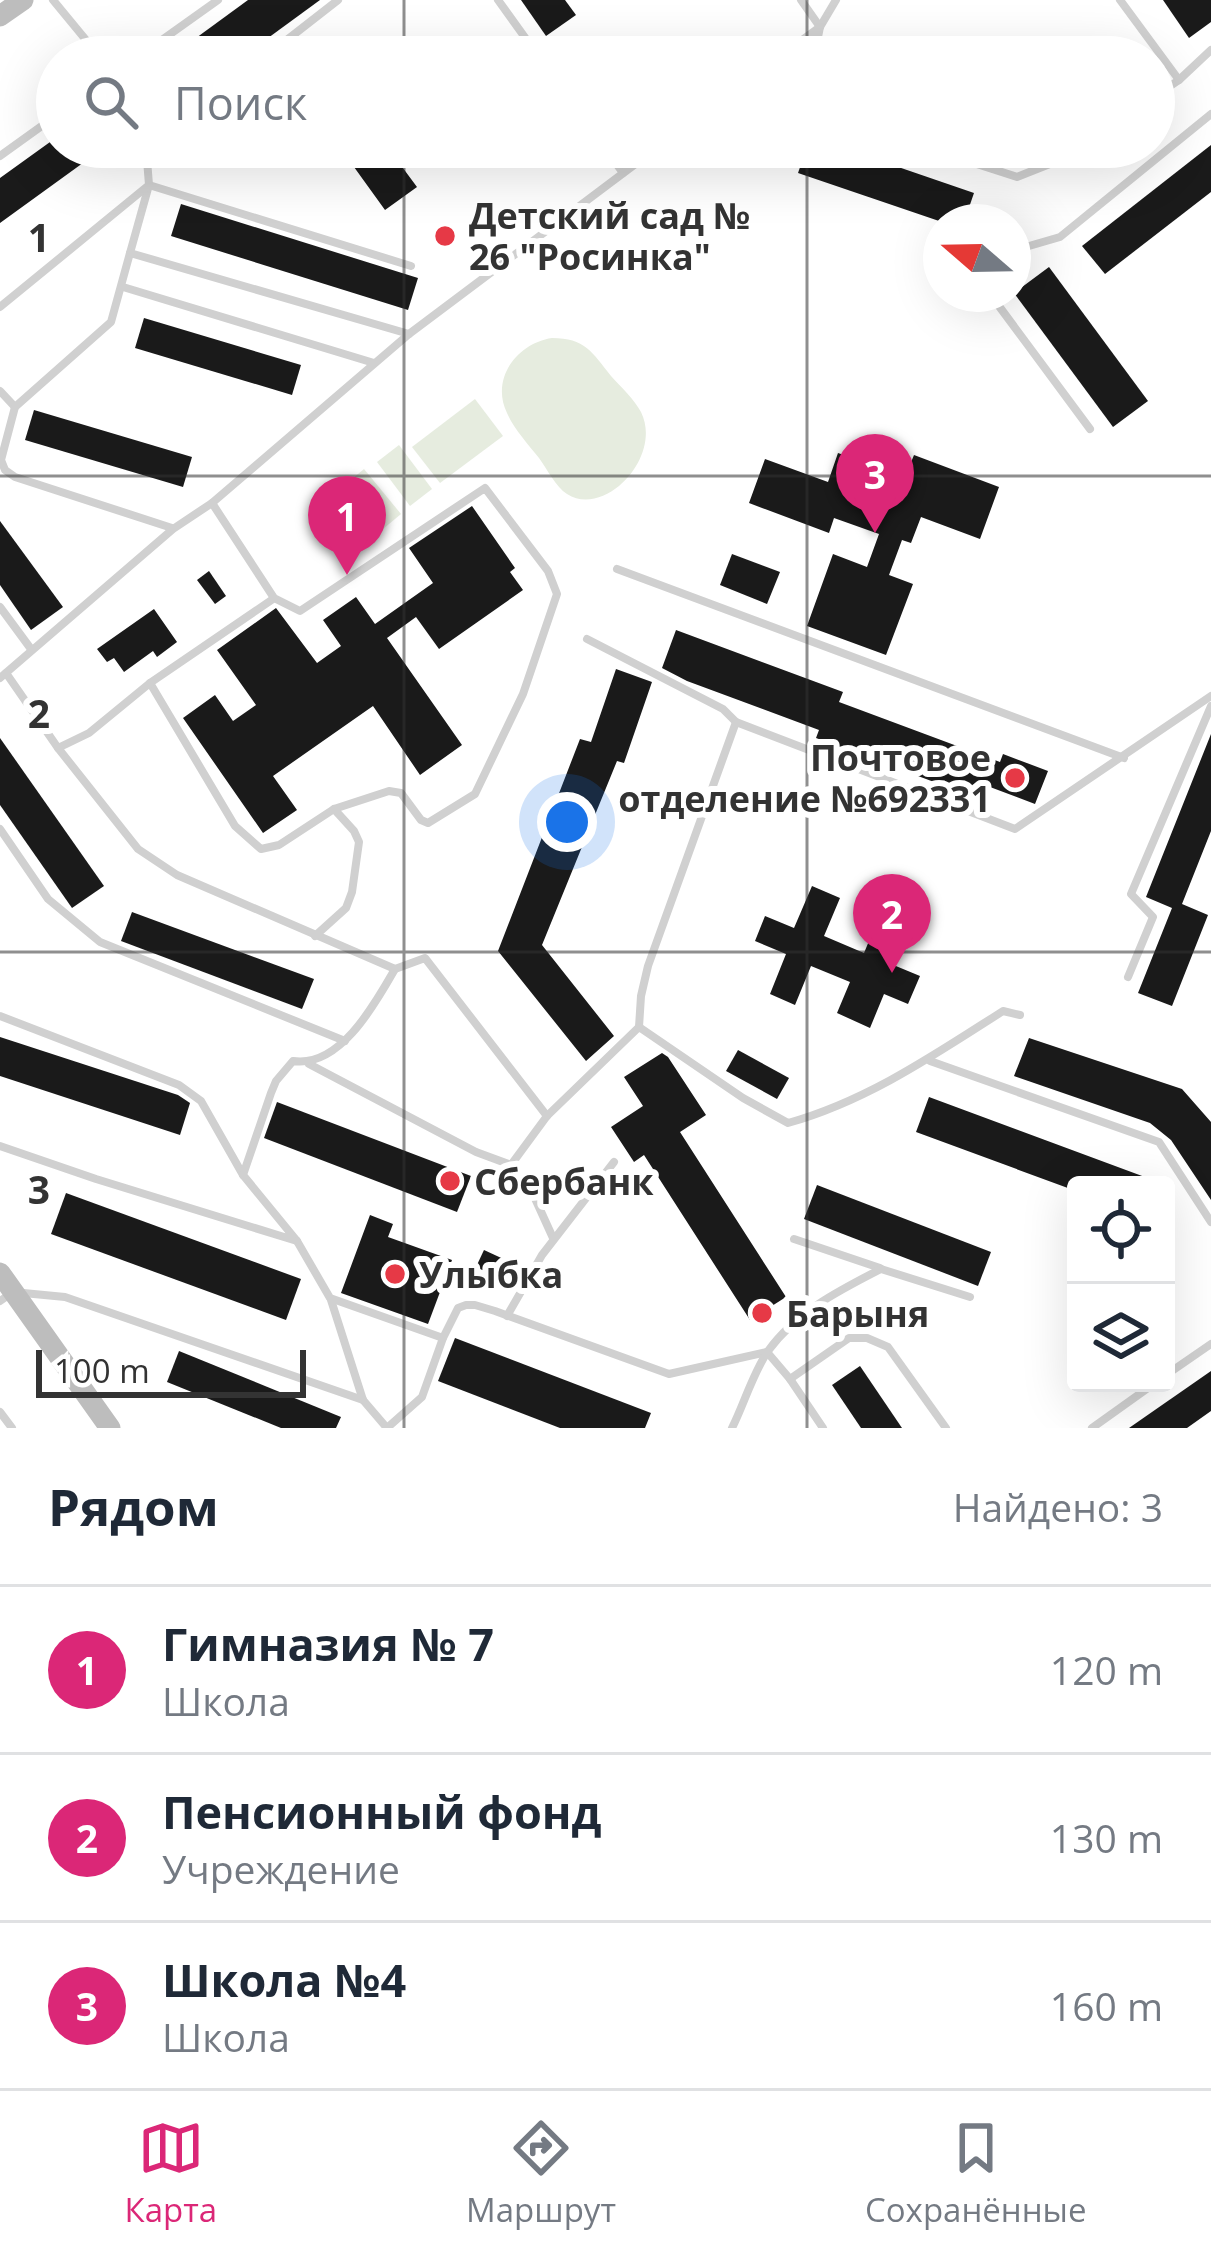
<!DOCTYPE html>
<html lang="ru">
<head>
<meta charset="utf-8">
<style>
  :root { --surface:#fff; --page:#f6f6f7; --text:#1f2937; --muted:#747a83; --line:#e0e1e3; --accent:#db2777 }
  body { margin:0; font-family:"Open Sans",sans-serif; background:var(--page); color:var(--text) }
  .controls { position:absolute; right:36px; bottom:36px; display:grid; overflow:hidden; border-radius:12px; box-shadow:0 12px 48px #0002 }
  .controls button { width:108px; height:108px; display:grid; place-items:center; padding:0; border:0; border-bottom:3px solid var(--line); background:var(--surface); color:var(--text); font:60px sans-serif }
  .compass { position:absolute; left:923px; top:204px; width:108px; height:108px; border-radius:50%; background:var(--surface); box-shadow:0 12px 48px #0002; rotate:290deg }
  .scale { position:absolute; left:36px; bottom:30px; width:270px; box-sizing:border-box; padding-left:12px; border:6px solid #333; border-top:0; font-size:33px; line-height:42px; white-space:nowrap; color:#333; -webkit-text-stroke:9px #fff; paint-order:stroke }
  .you { position:absolute; left:567px; top:822px; width:42px; height:42px; margin:-30px; border:9px solid #fff; border-radius:50%; background:#1a73e8; box-shadow:0 0 0 18px #1a73e833 }
  .badge { display:grid; place-items:center; width:78px; height:78px; border-radius:50%; background:var(--accent); color:#fff; font-size:39px; font-weight:700 }
  .pin { position:absolute; translate:-50% -99px; filter:drop-shadow(0 3px 6px #0008) }
  .pin::after { content:''; position:absolute; top:63px; width:42px; height:36px; background:inherit; clip-path:polygon(0 0,100% 0,50% 100%) }
  .list { margin:0; padding:0; list-style:none }
  h2 { display:flex; justify-content:space-between; align-items:center; height:156px; margin:0; padding:0 48px; font-size:51px }
  h2 small { font-size:39px; font-weight:400; color:var(--muted) }
  .list li { display:grid; grid-template-columns:78px 1fr auto; gap:36px; align-items:center; box-sizing:border-box; height:168px; padding:0 48px; border-top:3px solid var(--line) }
  .list b { display:block; font-size:45px; white-space:nowrap }
  .list p { margin:0; font-size:39px; white-space:nowrap; color:var(--muted) }
  .list em { font-size:39px; font-style:normal; color:var(--muted) }
  .icon { flex:none; width:66px; height:66px; fill:none; stroke:currentColor; stroke-width:2; stroke-linecap:round; stroke-linejoin:round }
  .map { position:relative; flex:none; width:1211px; height:1428px; overflow:hidden }
  .search { position:absolute; background:var(--surface); box-shadow:0 12px 48px #0002; left:36px; right:36px; top:36px; height:132px; display:flex; align-items:center; gap:30px; box-sizing:border-box; padding:0 42px; border-radius:66px; color:var(--muted); font-size:45px }
  .sheet { height:660px; background:var(--surface) }
  nav { display:flex; justify-content:space-around; align-items:center; box-sizing:border-box; height:168px; border-top:3px solid var(--line); background:var(--surface); font-size:33px; color:var(--muted) }
  nav a { display:grid; justify-items:center; gap:6px }
  nav .on { color:var(--accent) }
  .map>svg:first-child { display:block }
  .green { fill:#e6ecdf }
  .building { fill:#1a1a1a }
  .lines { fill:none; stroke-linecap:round; stroke-linejoin:round }
  .lane { stroke:#d0d0d0; stroke-width:8 }
  .secondary { stroke:#bdbdbd; stroke-width:21 }
  .grid { fill:none; stroke:#333; stroke-width:3; stroke-opacity:0.55 }
  .poi-dot { fill:#e63946; stroke:#fff; stroke-width:4.5 }
  .labels { text-anchor:middle; dominant-baseline:central; stroke-width:12; stroke-linejoin:round; paint-order:stroke }
  .poi-label { font-size:36px; font-weight:bold; fill:#333; stroke:#fff; text-anchor:start }
  .grid-label { font-size:39px; text-anchor:middle; font-weight:bold; fill:#333; stroke:#fff; stroke-width:12; stroke-linejoin:round; paint-order:stroke }
</style>
</head>
<body>
<div class="map">
<svg width="1211" height="1428" viewBox="0 0 1211 1428">
  <rect width="100%" height="100%" fill="#fff"/>
  <g class="green">
    <path d="M552,338C585,338 592,352 611,376C621,387 634,399 641,412C654,438 639,470 619,486C604,498 584,505 567,494C556,487 547,469 539,458C528,444 514,429 507,413C490,378 518,343 552,338Z"/>
    <path d="M475,399L503,436L440,483L412,447Z"/>
    <path d="M399,445L432,489L410,506L377,462Z"/>
    <path d="M364,469L401,514L353,554L316,509Z"/>
  </g>
  <g class="building">
    <path d="M248,0H320L242,57H170Z"/>
    <path d="M521,0H565L576,15L546,36Z"/>
    <path d="M1163,0H1211V22L1189,38Z"/>
    <path d="M942,37L991,55L990,57H935Z"/>
    <path d="M57,137V147H105L0,223V178Z"/>
    <path d="M1211,145V192L1105,274L1082,246Z"/>
    <path d="M382,147H415L397,160L417,187L385,210L354,167Z"/>
    <path d="M430,147H466L442,164Z"/>
    <path d="M807,147H840L974,193L964,222H942L798,173Z"/>
    <path d="M181,204L418,278L408,310L171,236Z"/>
    <path d="M1049,267L1148,401L1113,427L1014,293Z"/>
    <path d="M144,318L301,365L292,395L135,348Z"/>
    <path d="M34,410L192,457L183,487L25,440Z"/>
    <path d="M838,453L905,477L914,455L999,487L980,539L921,517L911,543L902,540L889,575L913,584L886,655L807,626L833,554L867,567L879,534L834,518L829,533L749,503L765,459L828,482Z"/>
    <path d="M472,506L515,568L510,572L523,590L439,649L416,617L387,638L462,745L420,775L373,706L273,776L297,810L263,833L183,718L215,695L233,721L256,705L217,650L276,608L317,663L341,646L323,620L356,597L375,624L433,583L409,548Z"/>
    <path d="M0,521L63,607L31,630L0,585Z"/>
    <path d="M732,554L780,572L767,604L720,585Z"/>
    <path d="M209,571L226,596L215,604L197,580Z"/>
    <path d="M154,609L177,642L157,657L153,651L124,672L114,658L107,662L97,649Z"/>
    <path d="M676,630L843,692L839,702L1000,762L1003,754L1048,771L1035,804L982,784L977,798L816,738L819,730L687,681L662,668Z"/>
    <path d="M616,669L652,682L624,763L617,761L542,945L614,1036L586,1061L498,951L580,739L591,742Z"/>
    <path d="M1211,734V831L1182,904L1208,915L1172,1006L1138,993L1172,908L1146,897Z"/>
    <path d="M0,738L104,886L72,908L0,805Z"/>
    <path d="M812,886L840,898L824,936L864,953L879,917L906,928L891,964L920,976L908,1004L884,994L870,1028L837,1013L850,982L811,966L795,1005L770,994L786,954L755,941L765,916L794,928Z"/>
    <path d="M132,912L314,979L302,1009L121,941Z"/>
    <path d="M0,1037L178,1095L190,1103L180,1135L0,1076Z"/>
    <path d="M1029,1038L1182,1089L1211,1122V1200L1171,1140L1150,1123L1014,1076Z"/>
    <path d="M738,1050L789,1078L777,1099L726,1071Z"/>
    <path d="M662,1053L668,1057L706,1115L680,1132L786,1297L750,1320L644,1155L634,1162L611,1127L643,1106L624,1077Z"/>
    <path d="M929,1097L1161,1183V1185H1076V1191L916,1132Z"/>
    <path d="M277,1102L471,1176L457,1212L264,1138Z"/>
    <path d="M817,1185L991,1252L978,1286L804,1219Z"/>
    <path d="M66,1193L301,1279L286,1320L51,1234Z"/>
    <path d="M370,1215L393,1224L388,1237L452,1260L428,1324L341,1293Z"/>
    <path d="M484,1250L512,1263L503,1280L476,1267Z"/>
    <path d="M455,1338L651,1413L645,1428H560L438,1381Z"/>
    <path d="M179,1351L341,1417L336,1428H281L167,1382Z"/>
    <path d="M860,1366L902,1428H861L832,1385Z"/>
    <path d="M1211,1371V1411L1187,1428H1129Z"/>
  </g>
  <g class="lines">
    <g class="lane">
      <path d="M53,0L100,57"/>
      <path d="M498,0L539,57"/>
      <path d="M801,0L820,27L814,57"/>
      <path d="M1120,0L1179,80"/>
      <path d="M138,57L218,0"/>
      <path d="M265,57L338,0"/>
      <path d="M779,57L820,27L836,0"/>
      <path d="M1154,97L1179,80L1211,50"/>
      <path d="M604,147L623,173"/>
      <path d="M924,147L1017,177L1075,154L1084,147"/>
      <path d="M0,156L57,115"/>
      <path d="M130,253L149,185L411,266"/>
      <path d="M1013,257L1029,246L1060,237L1211,114"/>
      <path d="M123,287L374,363"/>
      <path d="M990,294L1090,429"/>
      <path d="M0,307L149,185L146,147"/>
      <path d="M0,391L15,407"/>
      <path d="M172,528L15,477L5,470L1,460L15,407L111,322L130,253L409,334"/>
      <path d="M617,569L1124,758"/>
      <path d="M0,607L31,649"/>
      <path d="M587,639L723,709L736,722"/>
      <path d="M6,673L58,748L138,849L177,875L395,969L425,958L547,1116"/>
      <path d="M0,678L173,529L212,503L409,334L658,147"/>
      <path d="M150,683L235,826L261,849L279,845L334,809L389,791L401,793L421,820L428,823L475,794L523,694L557,594L548,571L485,488L300,611L274,598L212,503"/>
      <path d="M58,748L89,733L150,683L273,599"/>
      <path d="M0,829L48,899L100,942L345,1041"/>
      <path d="M315,936L346,908L352,892L359,842L354,831L334,809"/>
      <path d="M1128,977L1153,917L1131,894L1211,706"/>
      <path d="M0,1016L179,1085L201,1101L243,1175"/>
      <path d="M639,1027L641,996L648,966L736,722L1015,829L1211,696"/>
      <path d="M930,1061L1159,1142L1211,1222"/>
      <path d="M309,1064L476,1152L511,1165"/>
      <path d="M0,1146L96,1179L297,1241L243,1175L271,1093L276,1081L293,1061C340,1068 375,1004 395,969"/>
      <path d="M553,1238L533,1194L511,1165L547,1116L639,1027L743,1098L788,1123C867,1101 934,1055 1003,1011L1020,1015"/>
      <path d="M794,1239L880,1268"/>
      <path d="M297,1241L330,1298L443,1338"/>
      <path d="M331,1300L363,1400L387,1428"/>
      <path d="M0,1301L13,1292L65,1297L363,1400"/>
      <path d="M507,1316L542,1255L614,1162"/>
      <path d="M767,1352L790,1379L823,1428"/>
      <path d="M1166,1375L1211,1344"/>
      <path d="M790,1379L849,1338H867L888,1347L946,1428"/>
      <path d="M0,1412L12,1428"/>
      <path d="M387,1428L422,1397L443,1338L458,1308L466,1305H475L495,1311L669,1374L767,1352"/>
      <path d="M732,1428C744,1404 753,1373 768,1351C796,1312 840,1290 881,1269L970,1297"/>
      <path d="M1092,1428L1155,1383"/>
    </g>
    <g class="secondary">
      <path d="M0,16L23,0"/>
      <path d="M0,1273L110,1428"/>
    </g>
  </g>
  <path class="grid" d="M404,0V57M807,0V57M404,147V1428M807,147V1428M0,476H1211M0,952H1211"/>
  <g class="poi-dot">
    <circle cx="445" cy="236" r="12"/>
    <circle cx="1015" cy="778" r="12"/>
    <circle cx="450" cy="1181" r="12"/>
    <circle cx="395" cy="1274" r="12"/>
    <circle cx="762" cy="1313" r="12"/>
  </g>
  <g class="labels">
    <g class="poi-label">
      <text x="469" y="215">Детский сад №<tspan x="469" dy="41">26 "Росинка"</tspan></text>
      <text x="991" y="757" text-anchor="end">Почтовое<tspan x="991" dy="41">отделение №692331</tspan></text>
      <text x="474" y="1181">Сбербанк</text>
      <text x="419" y="1274">Улыбка</text>
      <text x="786" y="1313">Барыня</text>
    </g>
  </g>
  <g class="grid-label">
    <text x="39" y="252">1</text>
    <text x="39" y="728">2</text>
    <text x="39" y="1204">3</text>
  </g>
</svg>
<div class="controls">
<button><svg class="icon" aria-label="locate" viewBox="0 0 24 24"><circle cx="12" cy="12" r="6"/><path d="M12 2v4M12 18v4M2 12h4M18 12h4"/></svg></button>
<button><svg class="icon" aria-label="layers" viewBox="0 0 24 24"><path d="M12 4l9 5-9 5-9-5zM3 14l9 5 9-5"/></svg></button>
</div>
<svg class="compass" viewBox="-18 -18 36 36"><path d="M0-13l5 13h-10z" fill="#e53935"/><path d="M0 13l5-13h-10z" fill="#747a83"/></svg>
<div class="scale">100 m</div>
<div class="you"></div>
<div class="pin badge" style="left:347px;top:575px">1</div>
<div class="pin badge" style="left:892px;top:973px">2</div>
<div class="pin badge" style="left:875px;top:533px">3</div>
<div class="search"><svg class="icon" aria-label="search" viewBox="0 0 24 24"><circle cx="10" cy="10" r="6"/><path d="M15 15l6 6"/></svg>Поиск</div>
</div>
<section class="sheet">
<h2>Рядом<small>Найдено: 3</small></h2>
<ul class="list">
<li><span class="badge">1</span><div><b>Гимназия № 7</b><p>Школа</p></div><em>120 m</em></li>
<li><span class="badge">2</span><div><b>Пенсионный фонд</b><p>Учреждение</p></div><em>130 m</em></li>
<li><span class="badge">3</span><div><b>Школа №4</b><p>Школа</p></div><em>160 m</em></li>
</ul>
</section>
<nav>
<a class="on"><svg class="icon" aria-label="map" viewBox="0 0 24 24"><path d="M3 6l6-2 6 2 6-2v14l-6 2-6-2-6 2zM9 4v14M15 6v14"/></svg>Карта</a>
<a><svg class="icon" aria-label="directions" viewBox="0 0 24 24"><path d="M12 3l9 9-9 9-9-9zM9 14v-3h6M13 9l2 2-2 2"/></svg>Маршрут</a>
<a><svg class="icon" aria-label="saved" viewBox="0 0 24 24"><path d="M7 4h10v16l-5-4-5 4z"/></svg>Сохранённые</a>
</nav>
</body>
</html>
